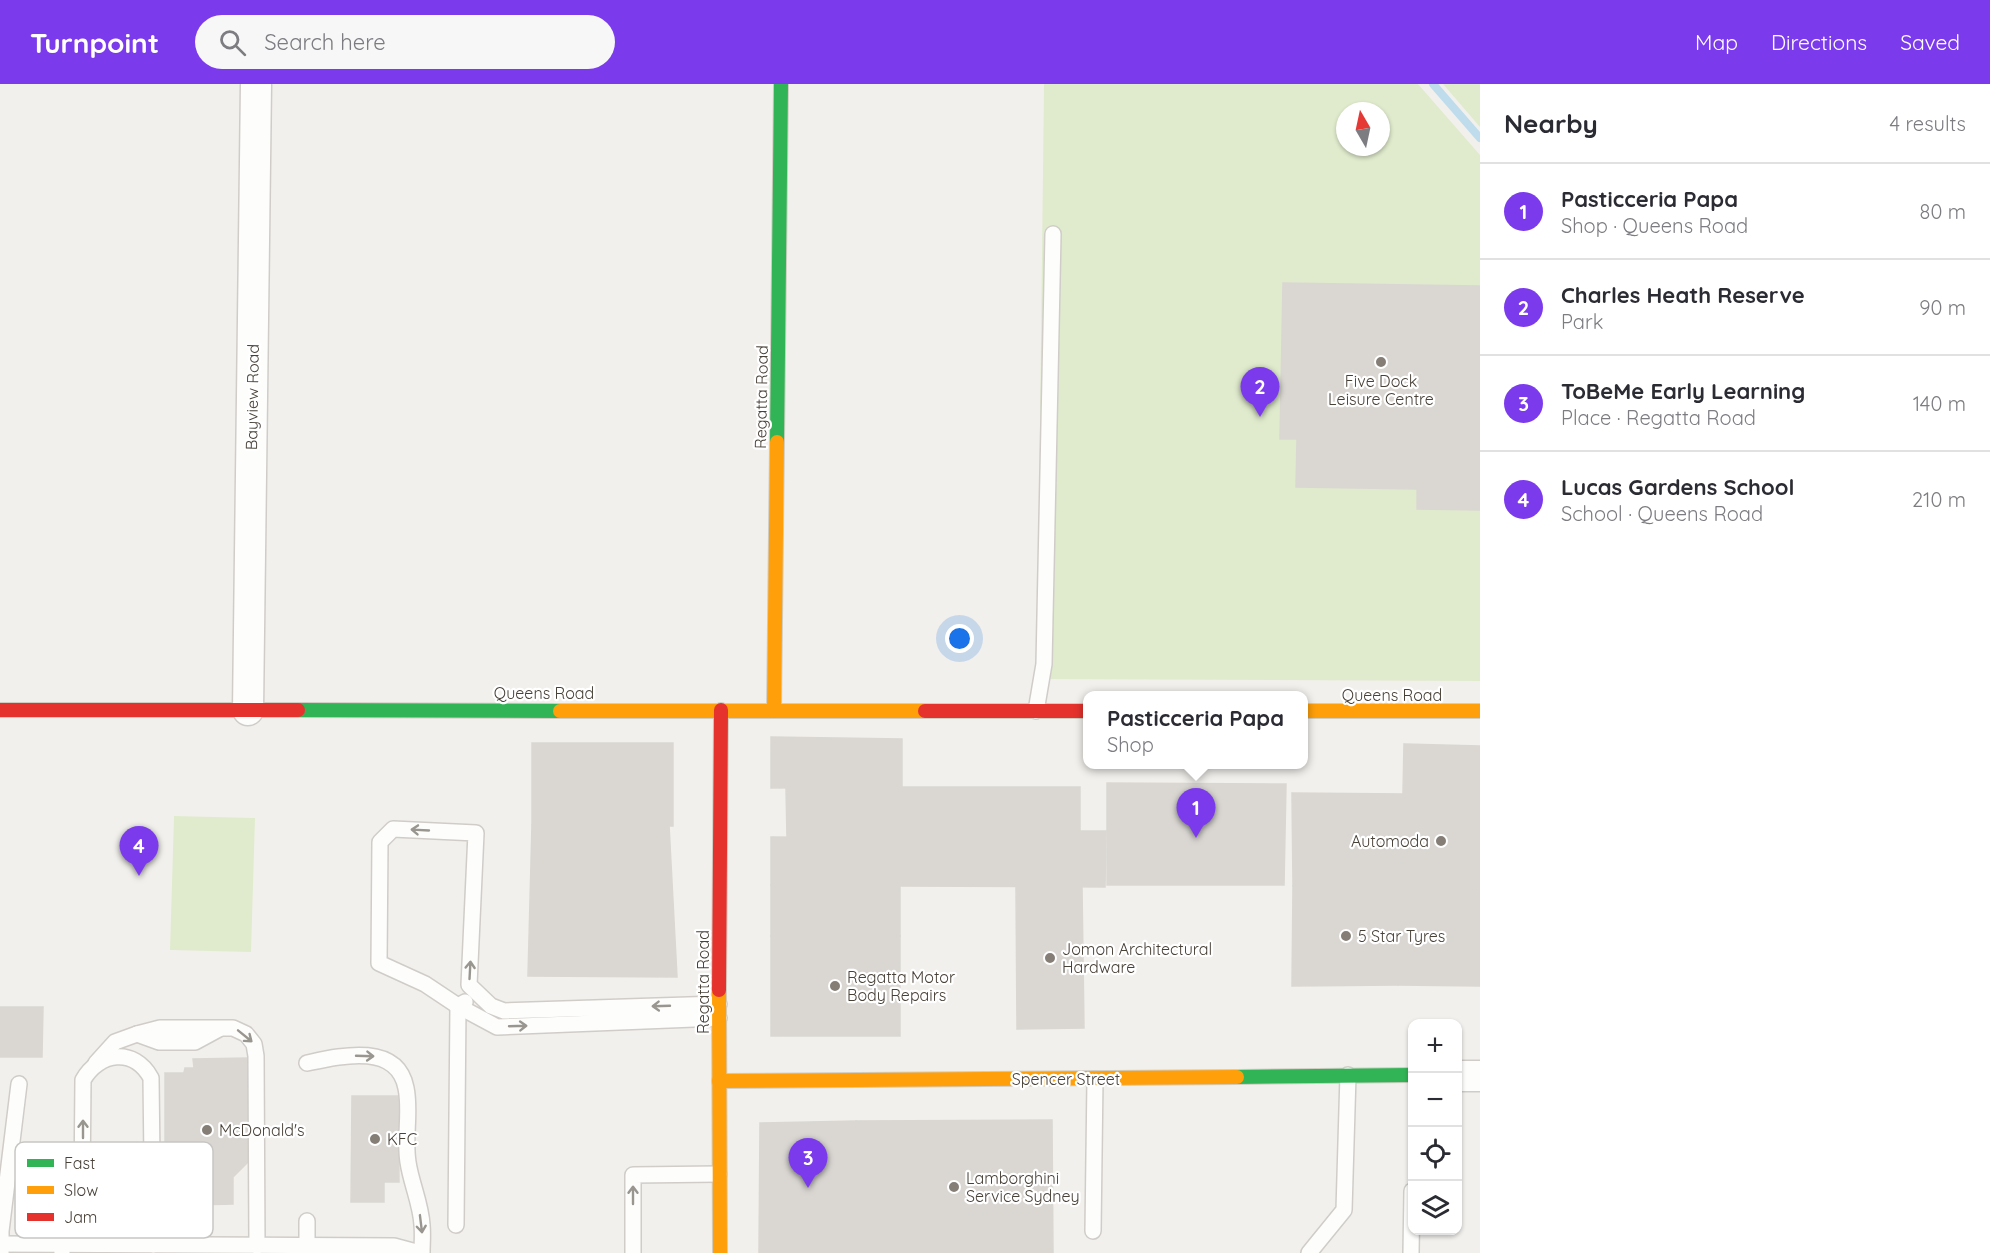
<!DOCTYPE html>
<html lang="en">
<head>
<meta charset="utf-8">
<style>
  :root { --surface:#fff; --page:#f7f7f7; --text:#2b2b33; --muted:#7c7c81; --line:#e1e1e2; --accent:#7c3aed }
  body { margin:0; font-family:Quicksand,sans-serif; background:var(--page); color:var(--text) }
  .controls { position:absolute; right:18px; bottom:18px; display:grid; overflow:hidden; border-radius:12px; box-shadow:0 2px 4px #0004 }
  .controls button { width:54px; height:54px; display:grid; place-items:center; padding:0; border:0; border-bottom:2px solid var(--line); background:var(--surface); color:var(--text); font:30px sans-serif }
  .compass { position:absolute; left:1336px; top:18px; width:54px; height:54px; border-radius:50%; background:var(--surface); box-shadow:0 2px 4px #0004; rotate:351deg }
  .you { position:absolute; left:960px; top:555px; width:21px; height:21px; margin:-15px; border:4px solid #fff; border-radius:50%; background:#1a73e8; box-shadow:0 0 0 9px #1a73e833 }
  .badge { display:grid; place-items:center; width:39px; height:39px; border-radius:50%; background:var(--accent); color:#fff; font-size:20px; font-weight:700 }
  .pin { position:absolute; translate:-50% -50px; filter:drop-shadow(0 2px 3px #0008) }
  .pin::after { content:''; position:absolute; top:32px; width:21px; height:18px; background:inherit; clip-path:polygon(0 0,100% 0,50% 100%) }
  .popup { position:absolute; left:1083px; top:607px; width:225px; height:78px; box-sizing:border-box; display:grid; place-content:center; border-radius:12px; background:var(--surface); filter:drop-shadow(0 2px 4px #0005); font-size:20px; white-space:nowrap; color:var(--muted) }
  .popup b { font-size:22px; color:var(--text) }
  .popup::after { content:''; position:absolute; left:50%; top:100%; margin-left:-12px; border:12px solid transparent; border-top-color:var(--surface) }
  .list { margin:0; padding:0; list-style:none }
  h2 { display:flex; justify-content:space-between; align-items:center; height:78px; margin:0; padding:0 24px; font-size:26px }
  h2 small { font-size:20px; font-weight:400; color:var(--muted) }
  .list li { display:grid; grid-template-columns:39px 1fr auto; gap:18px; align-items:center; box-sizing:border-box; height:96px; padding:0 24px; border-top:2px solid var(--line) }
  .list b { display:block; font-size:22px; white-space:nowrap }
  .list p { margin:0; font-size:20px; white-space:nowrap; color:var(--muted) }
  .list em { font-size:20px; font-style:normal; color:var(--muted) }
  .icon { flex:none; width:33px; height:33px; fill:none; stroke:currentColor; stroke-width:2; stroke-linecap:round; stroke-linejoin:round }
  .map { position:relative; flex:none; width:1480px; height:1169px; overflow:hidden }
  header { display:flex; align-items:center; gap:36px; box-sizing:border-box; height:84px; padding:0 30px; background:var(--accent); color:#fff }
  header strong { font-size:28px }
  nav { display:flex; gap:33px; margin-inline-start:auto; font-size:21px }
  .search { width:420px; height:54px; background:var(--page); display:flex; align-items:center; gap:15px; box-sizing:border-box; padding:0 21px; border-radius:33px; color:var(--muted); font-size:22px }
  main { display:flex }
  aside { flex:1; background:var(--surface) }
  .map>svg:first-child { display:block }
  .green { fill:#e0ebcd; fill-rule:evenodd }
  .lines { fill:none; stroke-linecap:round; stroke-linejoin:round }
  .stream { stroke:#bfdced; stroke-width:8 }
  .building { fill:#dad7d3; stroke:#dad7d2; stroke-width:1.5 }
  .lane-casing { stroke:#d0cdc9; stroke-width:18 }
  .street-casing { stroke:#d0cdc9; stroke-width:33 }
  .fast-casing { stroke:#d0cdc3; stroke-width:16 }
  .slow-casing { stroke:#d0cdc3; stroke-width:16 }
  .jam-casing { stroke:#d0cdc3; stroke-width:16 }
  .lane { stroke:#fdfdfc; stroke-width:15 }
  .street { stroke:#fdfdfc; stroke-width:30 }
  .fast { stroke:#30b455; stroke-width:14 }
  .slow { stroke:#ff9f0a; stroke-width:14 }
  .jam { stroke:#e5322d; stroke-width:14 }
  .oneway { stroke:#999690 }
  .poi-dot { fill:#847e77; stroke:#fff; stroke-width:2 }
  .labels { text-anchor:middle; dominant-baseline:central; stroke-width:4.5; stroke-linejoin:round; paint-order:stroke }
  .poi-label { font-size:16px; fill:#484138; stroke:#fff; text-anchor:start }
  .street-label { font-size:16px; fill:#484138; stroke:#fff }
  .key { fill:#fff; stroke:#c8c6c3; stroke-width:1.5 }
  .key-label { font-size:16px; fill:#484138 }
</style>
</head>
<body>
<header>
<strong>Turnpoint</strong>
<div class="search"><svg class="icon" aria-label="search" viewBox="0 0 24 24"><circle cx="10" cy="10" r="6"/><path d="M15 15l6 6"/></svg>Search here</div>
<nav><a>Map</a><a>Directions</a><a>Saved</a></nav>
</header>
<main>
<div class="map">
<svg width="1480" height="1169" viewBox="0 0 1480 1169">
  <rect width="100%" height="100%" fill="#f2f0ec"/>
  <g class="green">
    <path d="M1044,0H1418L1480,71V597L1037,595ZM1345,27H1381V63H1345Z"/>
    <path d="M1443,0H1480V43Z"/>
    <path d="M174,732L255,734L251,868L170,866Z"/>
  </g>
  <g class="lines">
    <path class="stream" d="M1433,0L1480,54"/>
  </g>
  <g class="building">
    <path d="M1283,199L1480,202V426L1417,425V405L1296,403L1297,355H1280Z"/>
    <path d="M771,653L902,655V703L771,704Z"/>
    <path d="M532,659H673V742L532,741Z"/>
    <path d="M1404,660L1480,662V805L1401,804Z"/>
    <path d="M1107,699L1286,700L1284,801H1107Z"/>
    <path d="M902,703H1080V747H1106L1105,803L900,802Z"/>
    <path d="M902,703L901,754L787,753L786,704Z"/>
    <path d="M1292,709L1403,710L1401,804L1293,802Z"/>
    <path d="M532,741H669L677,893L528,892Z"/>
    <path d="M771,753L901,754L900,802L771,801Z"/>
    <path d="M771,801L900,802V852H771Z"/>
    <path d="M1293,802L1401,804L1398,901L1292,902Z"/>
    <path d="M1016,803H1082L1084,944L1017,945Z"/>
    <path d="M1401,804L1480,805V902L1398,901Z"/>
    <rect x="771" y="852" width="129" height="100"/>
    <path d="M0,923H43L42,973H0Z"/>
    <path d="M248,974L249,1077L233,1093V1120L195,1121L194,1095L169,1070V1064H165V989H184L185,984H194L193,975Z"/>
    <path d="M352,1012H398L399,1098H384V1118H351Z"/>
    <path d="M1052,1036L1053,1169H857L856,1037Z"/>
    <path d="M856,1037L857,1169H759L760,1039Z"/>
  </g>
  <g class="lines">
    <defs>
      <g id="lane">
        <path d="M1036,627L1044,580L1053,150"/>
        <path d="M719,934L497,943L458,922L425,900L379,879L380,758L393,745L476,749L469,901L491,922L504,927L719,920"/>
        <path d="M137,950L159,958H195L219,945"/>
        <path d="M96,979L115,958L137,950L160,944H233L246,950L254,960L256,972L257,1162"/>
        <path d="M307,979C340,972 397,958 406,1004C411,1028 404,1054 408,1078C411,1099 421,1120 422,1141C423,1150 422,1160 422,1169"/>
        <path d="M82,1103L83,996C99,968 134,963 151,994L153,1161"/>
        <path d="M307,1137V1161"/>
        <path d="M456,1141L458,922L465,918"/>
        <path d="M1093,1147L1095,995"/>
        <path d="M1,1160L394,1162L420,1169"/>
        <path d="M1,1169V1147L19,1000"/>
        <path d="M62,1169L61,1125L70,1113L82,1103H152"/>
        <path d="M633,1169V1091L719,1090"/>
        <path d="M1309,1169L1344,1126L1348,991"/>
        <path d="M1411,1169L1412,1107"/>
      </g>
      <g id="street">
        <path d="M248,626L256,0"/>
        <path d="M1458,992H1480"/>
      </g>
      <g id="fast">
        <path d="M777,358L781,0"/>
        <path d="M298,626L560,627"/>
        <path d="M1237,993L1412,991"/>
      </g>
      <g id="slow">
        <path d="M560,627H925"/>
        <path d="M774,627L777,358"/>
        <path d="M1304,627H1480"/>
        <path d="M719,906L720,1169"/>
        <path d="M719,997L1237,993"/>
      </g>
      <g id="jam">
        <path d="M0,626H298"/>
        <path d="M925,627H1088"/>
        <path d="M719,906L721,626"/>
      </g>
    </defs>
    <use href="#lane" class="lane-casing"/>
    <use href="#street" class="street-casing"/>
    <use href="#fast" class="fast-casing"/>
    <use href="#slow" class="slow-casing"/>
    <use href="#jam" class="jam-casing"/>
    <use href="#lane" class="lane"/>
    <use href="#street" class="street"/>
    <use href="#fast" class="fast"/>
    <use href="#slow" class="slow"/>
    <use href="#jam" class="jam"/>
  </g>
  <defs><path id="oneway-shaft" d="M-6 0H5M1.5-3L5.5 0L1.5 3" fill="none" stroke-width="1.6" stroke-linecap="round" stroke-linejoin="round" transform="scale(1.5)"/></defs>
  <g class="oneway">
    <use href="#oneway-shaft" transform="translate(420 746) rotate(-177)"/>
    <use href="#oneway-shaft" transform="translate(470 886) rotate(-87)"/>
    <use href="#oneway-shaft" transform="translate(661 922) rotate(178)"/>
    <use href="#oneway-shaft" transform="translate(518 942) rotate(-2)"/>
    <use href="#oneway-shaft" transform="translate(245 952) rotate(39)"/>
    <use href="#oneway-shaft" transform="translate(365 972) rotate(2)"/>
    <use href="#oneway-shaft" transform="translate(83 1045) rotate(-90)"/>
    <use href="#oneway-shaft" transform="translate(633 1111) rotate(-90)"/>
    <use href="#oneway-shaft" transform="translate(421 1140) rotate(83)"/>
  </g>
  <g class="poi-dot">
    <circle cx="1381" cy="278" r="6"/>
    <circle cx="1441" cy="757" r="6"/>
    <circle cx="1346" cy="852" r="6"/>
    <circle cx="1050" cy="874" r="6"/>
    <circle cx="835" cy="902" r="6"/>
    <circle cx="207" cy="1046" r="6"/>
    <circle cx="375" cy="1055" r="6"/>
    <circle cx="954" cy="1103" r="6"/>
  </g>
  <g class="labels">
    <g class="poi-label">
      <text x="1381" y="297" text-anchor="middle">Five Dock<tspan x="1381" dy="18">Leisure Centre</tspan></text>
      <text x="1429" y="757" text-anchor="end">Automoda</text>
      <text x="1358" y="852">5 Star Tyres</text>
      <text x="1062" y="865">Jomon Architectural<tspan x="1062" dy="18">Hardware</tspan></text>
      <text x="847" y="893">Regatta Motor<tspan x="847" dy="18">Body Repairs</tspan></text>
      <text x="219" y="1046">McDonald's</text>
      <text x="387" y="1055">KFC</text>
      <text x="966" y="1094">Lamborghini<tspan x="966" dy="18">Service Sydney</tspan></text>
    </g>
    <g class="street-label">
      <text transform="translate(252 313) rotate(-89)">Bayview Road</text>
      <text transform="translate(761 313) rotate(-89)">Regatta Road</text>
      <text x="544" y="609">Queens Road</text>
      <text x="1392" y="611">Queens Road</text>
      <text transform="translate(703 898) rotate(-90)">Regatta Road</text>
      <text x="1066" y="995">Spencer Street</text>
    </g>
  </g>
  <rect x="15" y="1058" width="198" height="96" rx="9" class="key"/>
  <rect x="27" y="1075" width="27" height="8" fill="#30b455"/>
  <rect x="27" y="1102" width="27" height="8" fill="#ff9f0a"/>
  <rect x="27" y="1129" width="27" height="8" fill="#e5322d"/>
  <g class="key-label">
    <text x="64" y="1085">Fast</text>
    <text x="64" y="1112">Slow</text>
    <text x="64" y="1139">Jam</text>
  </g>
</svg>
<div class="controls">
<button>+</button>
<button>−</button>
<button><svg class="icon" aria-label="locate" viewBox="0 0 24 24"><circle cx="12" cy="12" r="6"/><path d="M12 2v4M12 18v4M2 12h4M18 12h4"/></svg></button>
<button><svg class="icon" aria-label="layers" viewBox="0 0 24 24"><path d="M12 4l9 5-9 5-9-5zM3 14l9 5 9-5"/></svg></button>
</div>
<svg class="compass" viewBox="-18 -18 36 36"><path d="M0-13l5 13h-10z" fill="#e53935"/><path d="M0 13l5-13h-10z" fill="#7c7c81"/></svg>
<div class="you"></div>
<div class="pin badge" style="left:1196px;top:754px">1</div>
<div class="popup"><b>Pasticceria Papa</b>Shop</div>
<div class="pin badge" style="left:1260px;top:333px">2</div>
<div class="pin badge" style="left:808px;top:1104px">3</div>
<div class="pin badge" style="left:139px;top:792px">4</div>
</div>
<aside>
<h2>Nearby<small>4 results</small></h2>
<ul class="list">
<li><span class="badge">1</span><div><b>Pasticceria Papa</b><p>Shop · Queens Road</p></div><em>80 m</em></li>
<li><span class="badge">2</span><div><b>Charles Heath Reserve</b><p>Park</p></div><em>90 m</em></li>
<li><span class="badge">3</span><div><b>ToBeMe Early Learning</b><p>Place · Regatta Road</p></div><em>140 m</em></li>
<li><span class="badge">4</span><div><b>Lucas Gardens School</b><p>School · Queens Road</p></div><em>210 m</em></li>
</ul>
</aside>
</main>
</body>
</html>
